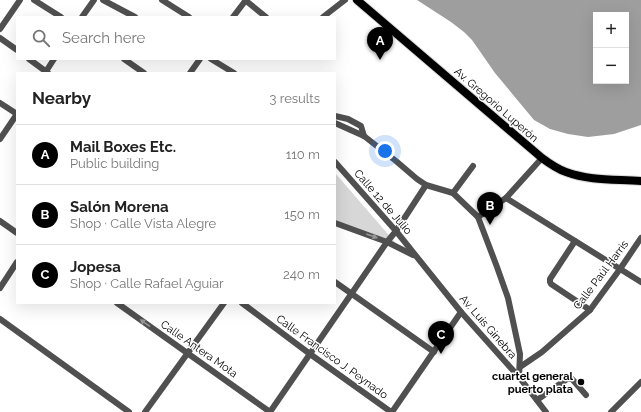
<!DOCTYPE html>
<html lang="en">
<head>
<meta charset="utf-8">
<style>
  :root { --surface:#fff; --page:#f2f2f2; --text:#222; --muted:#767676; --line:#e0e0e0; --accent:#000 }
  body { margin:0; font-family:Raleway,sans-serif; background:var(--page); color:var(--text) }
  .controls { position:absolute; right:12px; top:12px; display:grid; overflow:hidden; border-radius:0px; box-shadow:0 4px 16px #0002 }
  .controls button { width:36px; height:36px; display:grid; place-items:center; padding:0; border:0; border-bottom:1px solid var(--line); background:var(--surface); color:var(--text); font:20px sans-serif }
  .you { position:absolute; left:385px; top:151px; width:14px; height:14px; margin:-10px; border:3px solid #fff; border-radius:50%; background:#1a73e8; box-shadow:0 0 0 6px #1a73e833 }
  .badge { display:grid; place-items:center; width:26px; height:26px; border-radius:50%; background:var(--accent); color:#fff; font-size:13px; font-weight:700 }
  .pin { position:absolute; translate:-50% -33px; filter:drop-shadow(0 1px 2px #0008) }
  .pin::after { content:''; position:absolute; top:21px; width:14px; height:12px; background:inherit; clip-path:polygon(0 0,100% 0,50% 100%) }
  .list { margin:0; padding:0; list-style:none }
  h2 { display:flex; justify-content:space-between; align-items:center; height:52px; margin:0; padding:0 16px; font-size:17px }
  h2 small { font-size:13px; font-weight:400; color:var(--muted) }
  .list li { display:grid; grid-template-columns:26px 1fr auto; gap:12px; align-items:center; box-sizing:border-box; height:60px; padding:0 16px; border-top:1px solid var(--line) }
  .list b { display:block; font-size:15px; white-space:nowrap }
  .list p { margin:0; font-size:13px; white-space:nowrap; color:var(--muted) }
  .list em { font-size:13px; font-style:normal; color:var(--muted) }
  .icon { flex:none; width:22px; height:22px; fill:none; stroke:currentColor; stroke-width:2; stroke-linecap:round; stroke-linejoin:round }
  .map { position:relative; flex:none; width:641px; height:412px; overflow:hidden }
  .search { position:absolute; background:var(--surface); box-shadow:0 4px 16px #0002; left:16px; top:16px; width:320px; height:44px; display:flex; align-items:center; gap:10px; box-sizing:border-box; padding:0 14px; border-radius:0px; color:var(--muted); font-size:15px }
  .panel { position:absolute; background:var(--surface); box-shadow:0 4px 16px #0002; left:16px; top:72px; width:320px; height:232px; border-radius:0px }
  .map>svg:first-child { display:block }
  .green { fill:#d7d7d7 }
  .water { fill:#9e9e9e; fill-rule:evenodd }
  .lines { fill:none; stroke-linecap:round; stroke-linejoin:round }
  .major-casing { stroke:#dbdbdb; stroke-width:10 }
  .minor { stroke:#505050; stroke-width:6 }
  .major { stroke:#000; stroke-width:8 }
  .oneway { fill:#969696 }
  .poi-dot { fill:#000; stroke:#fff; stroke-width:1.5 }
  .labels { text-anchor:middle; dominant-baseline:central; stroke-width:3; stroke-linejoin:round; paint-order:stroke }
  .street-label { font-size:11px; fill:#000; stroke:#fff }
  .poi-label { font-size:11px; font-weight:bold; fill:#000; stroke:#fff; text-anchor:end }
</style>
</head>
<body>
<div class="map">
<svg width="641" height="412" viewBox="0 0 641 412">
  <rect width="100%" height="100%" fill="#fff"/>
  <path class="green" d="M335,173L400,248L335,222Z"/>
  <path class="water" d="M417,0H641V125L614,134L588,137L568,134L550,129L534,120L495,73L472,40L464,32L451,22ZM596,15H626V81H596Z"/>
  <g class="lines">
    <defs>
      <path id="major" d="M357,0L542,158C550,164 557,169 566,172C590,181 616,179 641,181"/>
    </defs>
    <use href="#major" class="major-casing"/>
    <g class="minor">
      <path d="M34,0L61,17"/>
      <path d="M103,0L135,17"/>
      <path d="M162,0L189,17"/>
      <path d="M245,0L266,17"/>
      <path d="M82,17L94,0"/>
      <path d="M233,17L246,0"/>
      <path d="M323,17L345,0"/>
      <path d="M0,29L20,0"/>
      <path d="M0,38L17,50"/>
      <path d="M29,59L48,73"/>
      <path d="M124,59L144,73"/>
      <path d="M211,59L234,73"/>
      <path d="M45,73L54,59"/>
      <path d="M190,73L200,59"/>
      <path d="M0,103L17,114"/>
      <path d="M335,116L348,119L361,126L364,136"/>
      <path d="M335,123L364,136L396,161L417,179L426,185L453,193L478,217L497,267L508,298L520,354L519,377"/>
      <path d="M0,139L17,114"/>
      <path d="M335,162L396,231L461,312L519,377L546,412"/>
      <path d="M453,193L473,166"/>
      <path d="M506,198L641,282"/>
      <path d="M478,217L506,198L542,158"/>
      <path d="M0,221L17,233"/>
      <path d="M335,223L387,242L413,255"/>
      <path d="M575,241L550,279V282L551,284L590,310"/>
      <path d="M335,282L434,352"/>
      <path d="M0,288L17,262"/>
      <path d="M117,303L270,412"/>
      <path d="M242,303L310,354L391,412"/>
      <path d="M0,319L129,412"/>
      <path d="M520,367L542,352L590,310L620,269L641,238"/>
      <path d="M537,400L567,379H572L586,395"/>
      <path d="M145,412L224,303"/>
      <path d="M270,412L387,242L396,231L426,185"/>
      <path d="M392,412L461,312"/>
      <path d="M611,412L641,382"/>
    </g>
    <use href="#major" class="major"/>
  </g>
  <defs><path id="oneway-solid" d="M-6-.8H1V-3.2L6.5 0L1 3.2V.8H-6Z"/></defs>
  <g class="oneway">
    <use href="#oneway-solid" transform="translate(372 236) rotate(20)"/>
    <use href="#oneway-solid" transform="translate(145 323) rotate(-145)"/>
  </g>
  <circle class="poi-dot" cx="581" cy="382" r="4"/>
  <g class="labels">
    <g class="street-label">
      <text transform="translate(496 105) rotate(41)">Av. Gregorio Luperón</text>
      <text transform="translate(383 202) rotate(49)">Calle 12 de Julio</text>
      <text transform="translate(601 275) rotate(-53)">Calle Paúl Harris</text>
      <text transform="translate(488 327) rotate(49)">Av. Luis Ginebra</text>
      <text transform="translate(199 349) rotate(35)">Calle Antera Mota</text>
      <text transform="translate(332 357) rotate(36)">Calle Francisco J. Peynado</text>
    </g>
    <g class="poi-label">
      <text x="573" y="376">cuartel general<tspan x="573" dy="13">puerto plata</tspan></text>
    </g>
  </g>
</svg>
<div class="controls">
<button>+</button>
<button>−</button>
</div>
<div class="you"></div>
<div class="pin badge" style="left:380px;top:60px">A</div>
<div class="pin badge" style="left:490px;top:225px">B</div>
<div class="pin badge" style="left:441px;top:354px">C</div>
<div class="search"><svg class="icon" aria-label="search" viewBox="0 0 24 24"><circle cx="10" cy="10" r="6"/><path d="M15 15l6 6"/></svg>Search here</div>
<section class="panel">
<h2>Nearby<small>3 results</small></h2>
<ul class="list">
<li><span class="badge">A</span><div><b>Mail Boxes Etc.</b><p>Public building</p></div><em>110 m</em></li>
<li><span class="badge">B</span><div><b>Salón Morena</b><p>Shop · Calle Vista Alegre</p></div><em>150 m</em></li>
<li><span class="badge">C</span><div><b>Jopesa</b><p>Shop · Calle Rafael Aguiar</p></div><em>240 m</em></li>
</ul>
</section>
</div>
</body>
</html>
